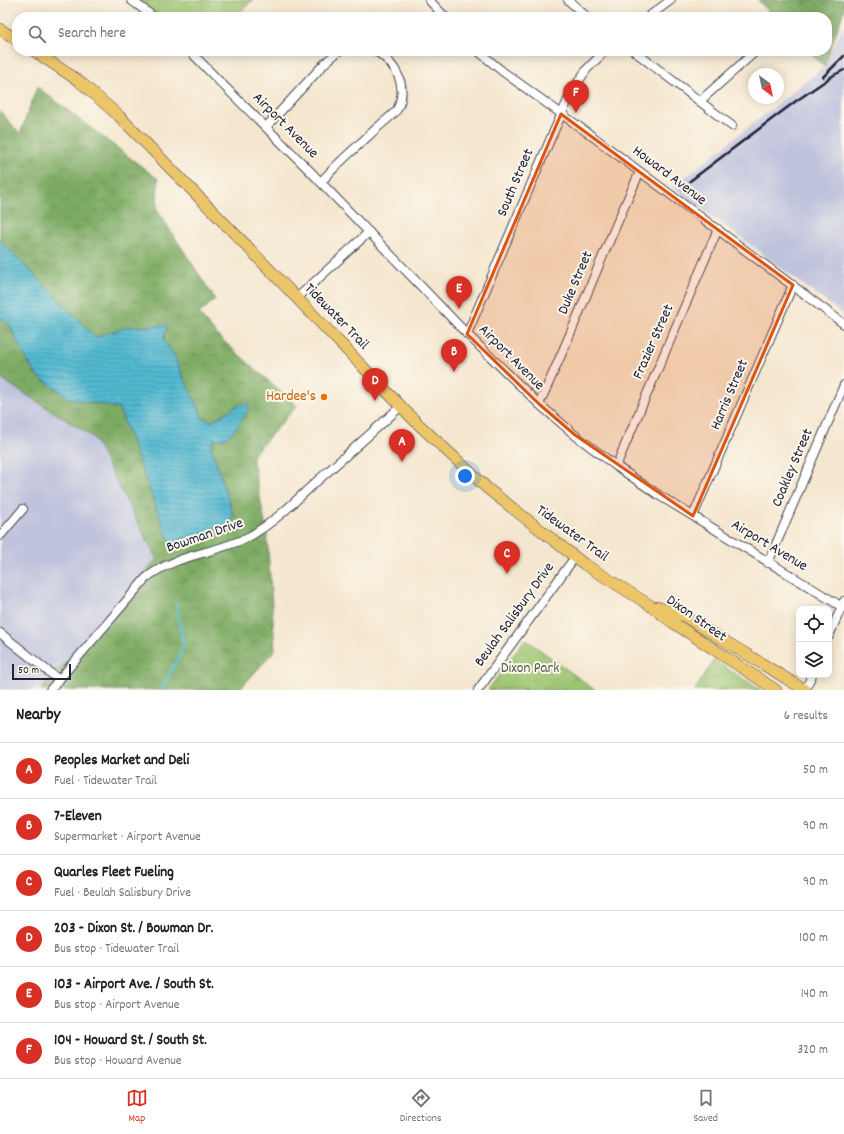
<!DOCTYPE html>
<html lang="en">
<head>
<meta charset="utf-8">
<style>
  :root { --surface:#fff; --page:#f6f6f6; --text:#202124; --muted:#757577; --line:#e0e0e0; --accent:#d93025 }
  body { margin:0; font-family:Dekko,sans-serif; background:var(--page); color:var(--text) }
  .controls { position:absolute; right:12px; bottom:12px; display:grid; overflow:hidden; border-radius:8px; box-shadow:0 2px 10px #0003 }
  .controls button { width:36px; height:36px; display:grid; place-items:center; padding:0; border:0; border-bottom:1px solid var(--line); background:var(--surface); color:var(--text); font:20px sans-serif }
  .compass { position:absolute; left:748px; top:68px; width:36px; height:36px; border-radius:50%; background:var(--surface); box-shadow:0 2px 10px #0003; rotate:147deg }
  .scale { position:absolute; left:12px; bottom:10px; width:59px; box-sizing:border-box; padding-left:4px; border:2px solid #22223b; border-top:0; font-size:11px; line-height:14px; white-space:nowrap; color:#22223b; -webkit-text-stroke:3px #fbf7ec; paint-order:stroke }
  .you { position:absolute; left:465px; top:476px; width:14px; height:14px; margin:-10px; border:3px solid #fff; border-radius:50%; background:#1a73e8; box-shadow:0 0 0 6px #1a73e833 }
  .badge { display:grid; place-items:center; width:26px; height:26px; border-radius:50%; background:var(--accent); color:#fff; font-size:13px; font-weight:700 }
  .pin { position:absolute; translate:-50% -33px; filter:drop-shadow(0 1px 2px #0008) }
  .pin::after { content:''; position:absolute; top:21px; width:14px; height:12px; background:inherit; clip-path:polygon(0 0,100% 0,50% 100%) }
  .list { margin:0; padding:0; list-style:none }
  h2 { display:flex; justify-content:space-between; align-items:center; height:52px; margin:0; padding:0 16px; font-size:17px }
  h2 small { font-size:13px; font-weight:400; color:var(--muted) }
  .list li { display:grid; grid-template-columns:26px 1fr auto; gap:12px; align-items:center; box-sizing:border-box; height:56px; padding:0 16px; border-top:1px solid var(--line) }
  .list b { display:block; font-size:15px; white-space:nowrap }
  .list p { margin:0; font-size:13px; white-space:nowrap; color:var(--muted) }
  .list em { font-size:13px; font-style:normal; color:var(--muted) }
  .icon { flex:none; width:22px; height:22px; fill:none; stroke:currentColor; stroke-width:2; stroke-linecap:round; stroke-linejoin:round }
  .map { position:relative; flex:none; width:844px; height:690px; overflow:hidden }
  .search { position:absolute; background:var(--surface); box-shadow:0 2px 10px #0003; left:12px; right:12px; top:12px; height:44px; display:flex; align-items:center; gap:10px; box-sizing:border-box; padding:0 14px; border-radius:16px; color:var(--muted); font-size:15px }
  .sheet { height:388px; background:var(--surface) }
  nav { display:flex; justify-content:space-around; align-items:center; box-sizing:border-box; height:56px; border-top:1px solid var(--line); background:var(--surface); font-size:11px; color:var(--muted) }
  nav a { display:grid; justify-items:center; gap:2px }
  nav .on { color:var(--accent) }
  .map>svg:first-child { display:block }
  .industrial { fill:#bec2dd }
  .forest { fill:url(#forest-crowns); stroke:#506650 }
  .park { fill:url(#park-crowns); stroke:#607456 }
  .water { fill:url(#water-rules); stroke:#3a6e86 }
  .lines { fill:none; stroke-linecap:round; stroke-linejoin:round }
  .stream { stroke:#53b9d1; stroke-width:2.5 }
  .minor-casing { stroke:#424051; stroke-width:10 }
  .major-casing { stroke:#424051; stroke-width:12 }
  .minor { stroke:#fff; stroke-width:8 }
  .major { stroke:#edc569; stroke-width:11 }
  .rail { stroke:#22223b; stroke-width:2.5 }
  .marked { fill:#de560e; fill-opacity:0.2; stroke:#de560e; stroke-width:3; stroke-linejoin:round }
  .food-dot { fill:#e8710a; stroke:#fbf7ec; stroke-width:1.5 }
  .labels { text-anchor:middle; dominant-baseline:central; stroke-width:4; stroke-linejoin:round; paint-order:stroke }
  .street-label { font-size:15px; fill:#22223b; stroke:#fbf7ec }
  .food-label { font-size:15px; fill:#c56008; stroke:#fbf7ec; text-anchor:end }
  .park-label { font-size:15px; fill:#4d5b4e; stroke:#fbf7ec }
</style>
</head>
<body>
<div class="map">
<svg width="844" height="690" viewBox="0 0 844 690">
  <defs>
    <pattern id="forest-crowns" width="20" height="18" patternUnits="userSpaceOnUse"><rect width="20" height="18" fill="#7eab64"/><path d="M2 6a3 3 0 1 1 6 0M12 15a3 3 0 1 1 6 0" fill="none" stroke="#678b54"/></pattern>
    <pattern id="park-crowns" width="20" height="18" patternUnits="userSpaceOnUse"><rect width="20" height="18" fill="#9ec672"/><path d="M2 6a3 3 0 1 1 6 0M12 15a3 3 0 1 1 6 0" fill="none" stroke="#88aa64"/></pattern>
    <pattern id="water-rules" width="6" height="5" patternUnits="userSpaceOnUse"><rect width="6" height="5" fill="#53b9d1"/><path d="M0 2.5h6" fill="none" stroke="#4496ab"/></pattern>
  </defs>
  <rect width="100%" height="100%" fill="#fbf7ec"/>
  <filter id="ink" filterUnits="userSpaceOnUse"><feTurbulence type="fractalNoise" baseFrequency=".025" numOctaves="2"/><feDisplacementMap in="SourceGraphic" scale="8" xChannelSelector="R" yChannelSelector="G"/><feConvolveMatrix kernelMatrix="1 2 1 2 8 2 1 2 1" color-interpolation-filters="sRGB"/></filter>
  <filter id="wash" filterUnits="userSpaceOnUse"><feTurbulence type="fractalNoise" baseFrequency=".012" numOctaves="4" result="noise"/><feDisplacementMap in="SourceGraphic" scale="16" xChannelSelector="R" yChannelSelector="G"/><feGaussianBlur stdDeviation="0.9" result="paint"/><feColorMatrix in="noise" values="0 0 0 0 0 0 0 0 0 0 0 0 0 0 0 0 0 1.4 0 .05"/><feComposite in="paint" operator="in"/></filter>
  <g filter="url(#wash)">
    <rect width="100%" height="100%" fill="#f5e7cf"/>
    <g class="industrial">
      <path d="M844,26V315L673,187L824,67Z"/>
      <path d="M0,378L93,437L157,559L72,690H0Z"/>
    </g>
    <g class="forest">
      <path d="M758,0H844V10L824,67L808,51H827V17H774Z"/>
      <path d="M37,87L158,179L157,210L215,299L199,314L219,337L297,406L252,456L267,534L275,650L239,690H41L157,559L93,437L0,378V318L8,322L23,353L36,375L71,399L119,408L168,538L172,543L185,538L204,534L233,515L211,447L213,440L224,439L241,404L212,421L202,419C199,405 191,394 185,381C179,368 175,352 164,342V336L128,327L95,337L0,240V111L20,134Z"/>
    </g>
    <g class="park">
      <path d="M131,0H253L235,17H154Z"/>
      <path d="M525,639L595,690H488Z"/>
      <path d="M714,660L761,690H695Z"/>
    </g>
    <path class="water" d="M0,240L95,337L128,327L167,325L164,336V342C175,352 179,368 185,381C191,394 199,405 202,419L212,421L241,404H248L249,409L234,431L224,439L213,440L211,447L233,515L230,524L204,534L185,538L172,543L168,538L119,408L71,399L36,375L23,353L8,322L0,318Z"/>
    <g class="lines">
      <path class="stream" d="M161,690L184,647L176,604"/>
    </g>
  </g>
  <g filter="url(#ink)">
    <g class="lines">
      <defs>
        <g id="minor">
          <path d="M131,0L154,17"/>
          <path d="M429,0L445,17"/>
          <path d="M568,0L587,17"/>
          <path d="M648,17L671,0"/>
          <path d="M190,51L217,79L308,169L467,334L539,404L575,435L616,466L660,496L844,608"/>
          <path d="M478,51L502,71L588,133L844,324"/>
          <path d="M634,51L732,126"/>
          <path d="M700,101L756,51"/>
          <path d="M266,127L326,62L339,51"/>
          <path d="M321,182C338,162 359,145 378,127C384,121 394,115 398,108C408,85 396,64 376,51"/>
          <path d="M297,298L369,232"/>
          <path d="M467,334L550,140L572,91L587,69L605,51"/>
          <path d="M539,404C575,328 604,248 640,172"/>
          <path d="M616,466L718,229"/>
          <path d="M693,516L793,285"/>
          <path d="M0,536L23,509"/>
          <path d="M768,563L844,385"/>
          <path d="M0,633L59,680"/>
          <path d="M829,636L844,601"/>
          <path d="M50,690L146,578C177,553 218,554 252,535C277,520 294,502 315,483C344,457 373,432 401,406"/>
          <path d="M478,690L575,557"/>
          <path d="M805,690L812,675"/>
        </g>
        <g id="major">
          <path d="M0,29L17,40"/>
          <path d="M34,51L79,81L119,116L242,241L415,421L488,489L584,564L648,604L672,622L776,690"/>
          <path d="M657,607L684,616L805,690"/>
        </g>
      </defs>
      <use href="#minor" class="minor-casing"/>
      <use href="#major" class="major-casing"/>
      <use href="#minor" class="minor"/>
      <use href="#major" class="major"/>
      <g class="rail">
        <path d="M823,77L844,56"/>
        <path d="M690,181L796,101L834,75L844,70"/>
      </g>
    </g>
  </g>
  <path class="marked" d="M561,114L793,285L693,516L575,435L539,404L467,334Z"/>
  <circle class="food-dot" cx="324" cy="397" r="4"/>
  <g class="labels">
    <g class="street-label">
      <text transform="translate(285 126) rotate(45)">Airport Avenue</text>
      <text transform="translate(669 176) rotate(37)">Howard Avenue</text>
      <text transform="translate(516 183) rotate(-67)">South Street</text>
      <text transform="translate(576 283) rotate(-67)">Duke Street</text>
      <text transform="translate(336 317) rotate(46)">Tidewater Trail</text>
      <text transform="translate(654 342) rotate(-66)">Frazier Street</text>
      <text transform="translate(511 358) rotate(45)">Airport Avenue</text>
      <text transform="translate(730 395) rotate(-67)">Harris Street</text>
      <text transform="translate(793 468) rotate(-67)">Coakley Street</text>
      <text transform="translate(572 534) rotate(36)">Tidewater Trail</text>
      <text transform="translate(205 536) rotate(-19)">Bowman Drive</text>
      <text transform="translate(769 546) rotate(31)">Airport Avenue</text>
      <text transform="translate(515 615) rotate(-54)">Beulah Salisbury Drive</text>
      <text transform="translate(696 619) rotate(35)">Dixon Street</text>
    </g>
    <g class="food-label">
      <text x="316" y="397">Hardee's</text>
    </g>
    <g class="park-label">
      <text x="530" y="669">Dixon Park</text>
    </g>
  </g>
</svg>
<div class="controls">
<button><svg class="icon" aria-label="locate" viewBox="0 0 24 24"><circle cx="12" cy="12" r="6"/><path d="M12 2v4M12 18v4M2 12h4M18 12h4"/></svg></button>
<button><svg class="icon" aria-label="layers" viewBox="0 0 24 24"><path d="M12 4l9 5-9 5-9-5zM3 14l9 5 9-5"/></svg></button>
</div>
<svg class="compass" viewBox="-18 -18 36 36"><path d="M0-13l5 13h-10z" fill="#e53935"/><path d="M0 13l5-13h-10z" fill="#757577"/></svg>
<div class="scale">50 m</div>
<div class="you"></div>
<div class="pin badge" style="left:402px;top:462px">A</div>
<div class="pin badge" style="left:454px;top:372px">B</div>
<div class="pin badge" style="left:507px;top:574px">C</div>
<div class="pin badge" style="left:375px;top:401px">D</div>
<div class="pin badge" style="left:459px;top:309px">E</div>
<div class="pin badge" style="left:576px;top:113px">F</div>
<div class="search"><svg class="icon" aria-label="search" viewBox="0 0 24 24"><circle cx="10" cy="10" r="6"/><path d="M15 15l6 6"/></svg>Search here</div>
</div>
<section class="sheet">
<h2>Nearby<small>6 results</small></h2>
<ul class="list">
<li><span class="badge">A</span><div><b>Peoples Market and Deli</b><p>Fuel · Tidewater Trail</p></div><em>50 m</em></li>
<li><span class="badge">B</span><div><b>7-Eleven</b><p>Supermarket · Airport Avenue</p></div><em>90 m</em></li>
<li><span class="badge">C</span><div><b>Quarles Fleet Fueling</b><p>Fuel · Beulah Salisbury Drive</p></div><em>90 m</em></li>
<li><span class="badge">D</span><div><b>203 - Dixon St. / Bowman Dr.</b><p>Bus stop · Tidewater Trail</p></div><em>100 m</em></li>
<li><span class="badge">E</span><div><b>103 - Airport Ave. / South St.</b><p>Bus stop · Airport Avenue</p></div><em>140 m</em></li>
<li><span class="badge">F</span><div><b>104 - Howard St. / South St.</b><p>Bus stop · Howard Avenue</p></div><em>320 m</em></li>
</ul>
</section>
<nav>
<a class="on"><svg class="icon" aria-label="map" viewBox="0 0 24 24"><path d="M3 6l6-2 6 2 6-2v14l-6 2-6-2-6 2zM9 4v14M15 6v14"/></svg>Map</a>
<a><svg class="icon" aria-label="directions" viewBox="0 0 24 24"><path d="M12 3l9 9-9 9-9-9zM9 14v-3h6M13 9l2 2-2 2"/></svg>Directions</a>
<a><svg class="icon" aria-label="saved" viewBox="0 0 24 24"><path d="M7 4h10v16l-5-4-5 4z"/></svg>Saved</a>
</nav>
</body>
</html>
